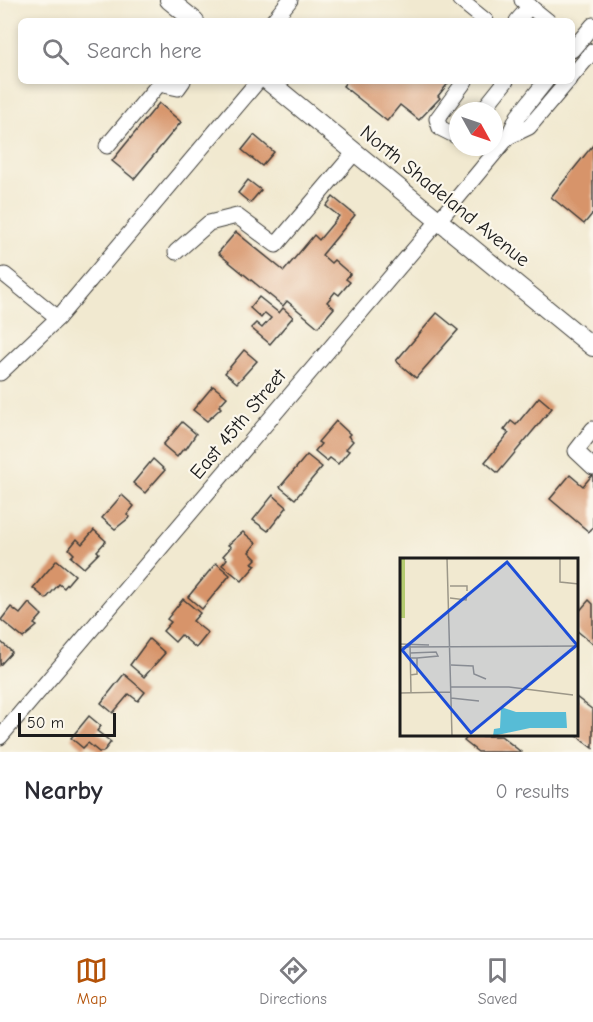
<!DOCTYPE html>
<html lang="en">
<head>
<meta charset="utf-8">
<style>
  :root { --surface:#fff; --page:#f2f2f3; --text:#2b2b33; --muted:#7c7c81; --line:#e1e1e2; --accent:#b45309 }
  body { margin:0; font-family:"Comic Neue",sans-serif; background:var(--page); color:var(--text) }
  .compass { position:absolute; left:449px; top:102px; width:54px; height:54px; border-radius:50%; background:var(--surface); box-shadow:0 3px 9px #0003; rotate:130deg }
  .scale { position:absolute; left:18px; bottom:15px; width:98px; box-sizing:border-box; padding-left:6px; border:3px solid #1c1c1c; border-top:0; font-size:16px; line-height:21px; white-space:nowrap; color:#1c1c1c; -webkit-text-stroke:4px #fbf7ec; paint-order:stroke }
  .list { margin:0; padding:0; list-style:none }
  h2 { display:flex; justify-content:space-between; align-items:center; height:78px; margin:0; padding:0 24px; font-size:26px }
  h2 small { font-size:20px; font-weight:400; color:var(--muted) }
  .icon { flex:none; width:33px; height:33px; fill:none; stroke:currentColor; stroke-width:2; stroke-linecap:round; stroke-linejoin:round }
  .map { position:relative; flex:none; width:593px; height:752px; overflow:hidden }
  .search { position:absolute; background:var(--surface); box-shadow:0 3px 9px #0003; left:18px; right:18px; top:18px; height:66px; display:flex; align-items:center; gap:15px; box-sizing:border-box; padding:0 21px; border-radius:9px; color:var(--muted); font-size:22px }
  .sheet { height:186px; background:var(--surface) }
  nav { display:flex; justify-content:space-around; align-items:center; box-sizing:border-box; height:84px; border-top:2px solid var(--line); background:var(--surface); font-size:16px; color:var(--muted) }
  nav a { display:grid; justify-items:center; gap:3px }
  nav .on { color:var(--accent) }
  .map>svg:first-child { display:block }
  .building { fill:#d7946a }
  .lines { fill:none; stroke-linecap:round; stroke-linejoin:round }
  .minor-casing { stroke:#3c3b37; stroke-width:17 }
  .major-casing { stroke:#3c3b37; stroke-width:20 }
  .minor { stroke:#fff; stroke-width:15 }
  .major { stroke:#fff; stroke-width:18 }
  .labels { text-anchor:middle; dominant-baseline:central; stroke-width:4.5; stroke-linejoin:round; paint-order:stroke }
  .street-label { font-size:20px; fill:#1c1c1c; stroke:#fbf7ec }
  .inset-road { fill:none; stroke:#9c9788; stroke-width:1.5 }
  .view { fill:#1d4ed8; fill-opacity:0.15; stroke:#1d4ed8; stroke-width:3 }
  .inset-edge { fill:none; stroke:#1c1c1c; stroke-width:3 }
</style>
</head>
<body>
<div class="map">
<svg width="593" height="752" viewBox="0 0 593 752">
  <rect width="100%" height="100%" fill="#fbf7ec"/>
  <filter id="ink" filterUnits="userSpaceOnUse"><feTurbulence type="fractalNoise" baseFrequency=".0167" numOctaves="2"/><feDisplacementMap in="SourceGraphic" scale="12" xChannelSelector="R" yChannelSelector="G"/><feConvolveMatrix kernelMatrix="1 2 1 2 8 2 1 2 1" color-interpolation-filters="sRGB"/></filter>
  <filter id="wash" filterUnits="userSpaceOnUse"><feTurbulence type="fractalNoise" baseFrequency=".008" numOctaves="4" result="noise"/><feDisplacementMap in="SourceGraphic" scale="24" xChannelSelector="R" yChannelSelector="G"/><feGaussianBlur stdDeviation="1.35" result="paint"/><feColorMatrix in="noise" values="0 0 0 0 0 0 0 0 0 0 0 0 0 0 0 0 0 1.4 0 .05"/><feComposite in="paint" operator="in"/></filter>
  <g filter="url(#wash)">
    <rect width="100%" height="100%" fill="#f1e9d0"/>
    <g id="blocks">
      <g class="building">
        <path d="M347,81H450L438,96L440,98L419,120L400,105L387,121L343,86Z"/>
        <path d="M159,103L181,122L134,179L112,161Z"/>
        <path d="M254,135L274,152L262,166L242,150Z"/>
        <path d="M593,145V213L584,224L551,197Z"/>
        <path d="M248,180L261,190L250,203L238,193Z"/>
        <path d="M333,197L355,215L322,255L331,263L334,260L350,274L346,279L350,282L339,295L335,292L327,302L334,308L318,327L287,301L283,306L218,253L236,232L284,271L314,235L319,240L339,216L326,206Z"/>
        <path d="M259,297L279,313L283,308L293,317L270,344L251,328L256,323L262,328L271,318L265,313L261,318L250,308Z"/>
        <path d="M437,313L458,330L416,378L396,361Z"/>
        <path d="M244,350L257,361L237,383L225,373Z"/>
        <path d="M213,386L227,397L219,406L221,408L207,421L193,410Z"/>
        <path d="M539,397L552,408L498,473L485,462L509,433L504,430L511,421L516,425Z"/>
        <path d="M336,421L350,434L348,436L353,441L346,449L349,451L338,464L330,458L327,461L315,451L321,444L318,442Z"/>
        <path d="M182,422L196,434L186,449L184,448L177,457L163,445Z"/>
        <path d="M307,455L322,467L295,499L280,487Z"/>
        <path d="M153,459L165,470L145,493L133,483Z"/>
        <path d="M593,474V527L589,532L550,499L570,475L583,486Z"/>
        <path d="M122,495L134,506L127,515L130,517L115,529L102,518Z"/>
        <path d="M273,495L287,507L268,531L253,520Z"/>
        <path d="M94,530L106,541L97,551L99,553L84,568L71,557L74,554L69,549L77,539L82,544Z"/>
        <path d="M243,532L256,543L249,552L256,559L252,563L256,565L242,581L222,565L227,559L223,556L231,547L228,545Z"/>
        <path d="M57,560L75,575L64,588L59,584L46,599L33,588Z"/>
        <path d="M216,563L230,575L202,609L188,597Z"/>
        <path d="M183,599L200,613L193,621L208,633L196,648L181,635L175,642L163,631L171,622L167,619Z"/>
        <path d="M589,600L593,604V644L576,630V615Z"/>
        <path d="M29,603L42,615L34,624L37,626L23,638L1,620L11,607L20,614Z"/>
        <path d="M149,639L165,653L144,677L130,665Z"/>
        <path d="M0,641L12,652L0,665Z"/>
        <path d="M124,674L145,692L138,701L129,694L113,713L101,703Z"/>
        <path d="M576,697L593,710V748L576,735Z"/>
        <path d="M89,716L101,726L97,731L111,742L103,752H99L88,743L83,748L71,738Z"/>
        <path d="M468,736H501L521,752H478L464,741Z"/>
      </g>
    </g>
  </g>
  <g filter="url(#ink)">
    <use href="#blocks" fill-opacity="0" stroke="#3c3b37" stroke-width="1.5"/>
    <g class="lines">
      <defs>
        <g id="minor">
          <path d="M460,0L486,21"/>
          <path d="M522,0L548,21"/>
          <path d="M273,21L290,0"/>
          <path d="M517,21L530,6"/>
          <path d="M572,50L593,25"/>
          <path d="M572,76L593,51"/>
          <path d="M482,111L506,81"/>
          <path d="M458,137L440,128L437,119L465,81"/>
          <path d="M508,137L529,127L568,81"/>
          <path d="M107,146L159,84L178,88L183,81"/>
          <path d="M176,252L209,223L237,216L276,245L355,152"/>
          <path d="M5,275L58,318"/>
          <path d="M0,373L58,318L258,81"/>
          <path d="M593,429L576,451L593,467"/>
          <path d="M0,737L439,220L508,137L518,116L546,81"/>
        </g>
        <g id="major">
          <path d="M169,0L195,21"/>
          <path d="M268,81L593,347"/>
        </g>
      </defs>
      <use href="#minor" class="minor-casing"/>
      <use href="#major" class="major-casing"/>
      <use href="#minor" class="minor"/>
      <use href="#major" class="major"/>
    </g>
  </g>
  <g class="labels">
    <g class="street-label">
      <text transform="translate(445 196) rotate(39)">North Shadeland Avenue</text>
      <text transform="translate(238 424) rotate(-50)">East 45th Street</text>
    </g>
  </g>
  <g transform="translate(400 558)">
    <rect width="178" height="178" fill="#f1e9d0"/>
    <path d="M0,0H5V60H0Z" fill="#b4cb6f"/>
    <path d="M101,149L116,154H166L167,170H130L93,178L94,171L100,170Z" fill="#57bcd6"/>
    <path class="inset-road" d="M47,0L52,178M160,0V24L179,26M50,28H67V33M50,40L66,42L67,36M0,86L29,87M10,86L11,135M0,89L179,88M10,95L36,94L38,98L17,100M10,100H17V116L10,117M51,107L73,108L74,116L86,121M51,129H109L173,137M0,135L51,134M51,140L79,143"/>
    <path class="view" d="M107,4L177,87L71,175L2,92Z"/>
    <rect width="178" height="178" class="inset-edge"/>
  </g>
</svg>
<svg class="compass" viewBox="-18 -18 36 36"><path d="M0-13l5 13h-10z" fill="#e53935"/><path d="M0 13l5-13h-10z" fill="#7c7c81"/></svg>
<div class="scale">50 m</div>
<div class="search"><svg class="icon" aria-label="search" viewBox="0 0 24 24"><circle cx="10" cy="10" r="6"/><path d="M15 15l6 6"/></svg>Search here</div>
</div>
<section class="sheet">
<h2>Nearby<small>0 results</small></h2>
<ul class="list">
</ul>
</section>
<nav>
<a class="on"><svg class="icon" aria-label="map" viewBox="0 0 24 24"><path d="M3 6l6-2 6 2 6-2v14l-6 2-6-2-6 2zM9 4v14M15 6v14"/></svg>Map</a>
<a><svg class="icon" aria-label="directions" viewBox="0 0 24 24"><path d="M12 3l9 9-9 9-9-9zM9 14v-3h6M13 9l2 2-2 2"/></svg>Directions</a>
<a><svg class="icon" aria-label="saved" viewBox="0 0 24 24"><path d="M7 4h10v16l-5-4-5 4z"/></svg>Saved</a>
</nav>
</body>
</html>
